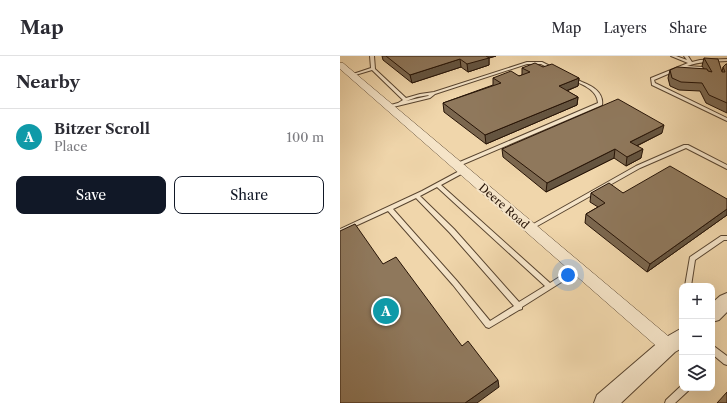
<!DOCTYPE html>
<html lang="en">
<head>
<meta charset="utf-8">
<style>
  :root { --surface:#fff; --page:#f7f7f7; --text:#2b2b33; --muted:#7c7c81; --line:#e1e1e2; --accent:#111827 }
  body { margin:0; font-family:"Libre Caslon Text",serif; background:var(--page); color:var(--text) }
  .controls { position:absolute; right:12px; bottom:12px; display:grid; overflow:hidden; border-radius:8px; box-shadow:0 4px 16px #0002 }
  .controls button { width:36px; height:36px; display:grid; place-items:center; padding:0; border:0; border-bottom:1px solid var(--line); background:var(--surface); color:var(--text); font:20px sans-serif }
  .you { position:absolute; left:228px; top:219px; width:14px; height:14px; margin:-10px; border:3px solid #fff; border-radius:50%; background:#1a73e8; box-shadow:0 0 0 6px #1a73e833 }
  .badge { display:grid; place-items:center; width:26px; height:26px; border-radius:50%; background:var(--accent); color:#fff; font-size:13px; font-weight:700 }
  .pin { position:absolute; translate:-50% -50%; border:2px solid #fff; box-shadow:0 1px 4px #0006 }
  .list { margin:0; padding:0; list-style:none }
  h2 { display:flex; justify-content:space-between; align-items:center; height:52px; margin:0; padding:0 16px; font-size:17px }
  h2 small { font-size:13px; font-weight:400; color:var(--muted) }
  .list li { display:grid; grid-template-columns:26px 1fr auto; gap:12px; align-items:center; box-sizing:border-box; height:56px; padding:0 16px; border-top:1px solid var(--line) }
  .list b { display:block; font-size:15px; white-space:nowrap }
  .list p { margin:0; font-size:13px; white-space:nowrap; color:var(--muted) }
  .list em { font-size:13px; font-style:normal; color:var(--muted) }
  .actions { display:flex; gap:8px; padding:12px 16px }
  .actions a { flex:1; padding:9px 0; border:1px solid var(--accent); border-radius:8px; text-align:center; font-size:14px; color:var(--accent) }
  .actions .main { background:var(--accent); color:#fff }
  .icon { flex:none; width:22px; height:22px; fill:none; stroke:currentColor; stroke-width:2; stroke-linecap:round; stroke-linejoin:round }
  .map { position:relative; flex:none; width:387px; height:347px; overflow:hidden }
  header { display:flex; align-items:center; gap:24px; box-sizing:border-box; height:56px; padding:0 20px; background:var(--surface); border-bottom:1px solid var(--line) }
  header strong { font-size:19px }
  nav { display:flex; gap:22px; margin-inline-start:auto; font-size:14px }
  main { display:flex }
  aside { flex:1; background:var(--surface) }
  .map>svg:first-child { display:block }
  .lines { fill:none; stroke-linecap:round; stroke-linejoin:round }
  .service-casing { stroke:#58442f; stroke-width:2 }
  .minor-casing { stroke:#58442f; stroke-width:1 }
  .tertiary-casing { stroke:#58442f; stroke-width:2 }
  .service { fill:#f5e4c8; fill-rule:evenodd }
  .minor { fill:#f5e4c8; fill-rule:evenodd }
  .tertiary { fill:#f5e4c8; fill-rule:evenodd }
  .wall { fill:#7b674f; stroke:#261306 }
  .shaded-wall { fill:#645440; stroke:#261306 }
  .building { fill:#8f785c; stroke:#261306 }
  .labels { text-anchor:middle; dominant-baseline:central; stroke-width:4; stroke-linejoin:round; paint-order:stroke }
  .street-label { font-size:11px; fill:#261306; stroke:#f5e4c8 }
</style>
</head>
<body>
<header>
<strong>Map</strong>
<nav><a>Map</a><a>Layers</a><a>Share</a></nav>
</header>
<main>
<aside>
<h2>Nearby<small></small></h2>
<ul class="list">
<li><span class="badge" style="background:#0f9aa8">A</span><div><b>Bitzer Scroll</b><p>Place</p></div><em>100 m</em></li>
</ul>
<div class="actions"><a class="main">Save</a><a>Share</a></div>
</aside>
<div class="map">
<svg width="387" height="347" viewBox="0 0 387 347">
  <rect width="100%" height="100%" fill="#f0d6ab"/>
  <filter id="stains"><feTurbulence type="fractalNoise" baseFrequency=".005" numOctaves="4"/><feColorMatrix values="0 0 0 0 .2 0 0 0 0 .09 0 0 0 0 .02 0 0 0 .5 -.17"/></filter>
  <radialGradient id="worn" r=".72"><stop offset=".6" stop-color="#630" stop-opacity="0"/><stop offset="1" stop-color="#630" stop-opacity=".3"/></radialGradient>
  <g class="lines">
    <defs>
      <g id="service">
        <path d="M30,0H34L35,13L66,42L80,38L94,36L187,6H202L216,13L213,14L201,8H187L95,38L90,42L49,52L47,51V50L58,47L63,44L32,14L12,20L10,19L31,12ZM89,39L88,40L66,45L77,41Z"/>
        <path d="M331,0H336L347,4L344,0H348L352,6L360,4L387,3V5C373,6 360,5 347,10L363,11L365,12L363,13L342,12L314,24L315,27L387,62V65L312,29L311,22L348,7Z"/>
        <path d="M230,21C234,21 238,24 242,26C252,30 264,36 262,49L119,110H115V108L258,47C257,33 241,28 230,23Z"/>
        <path d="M344,89H348L387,109V113L346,92L300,112L192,173L190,174L187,172L188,171L296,110Z"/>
        <path d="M123,113L126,115L125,116L101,129L210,227L235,211H239L240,213L239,215L182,251V253L179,254L149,272L146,271L113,229L48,155L0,177V173L82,135ZM97,131L205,230L179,246L114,173L80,140ZM76,142L110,177L174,250L150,265L117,225L53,153Z"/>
        <path d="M381,180H387V184H384L355,204L351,230H345L350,201Z"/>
        <path d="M372,290L375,291L387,300V309L384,308L372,298Z"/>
        <path d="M342,329V332H349L348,335L335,347H325L326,344Z"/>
      </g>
      <path id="minor" d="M0,7H3L334,285L336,290L334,295L328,297L322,295L0,13Z"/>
      <g id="tertiary">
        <path d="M387,237V256L379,264L372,266V247L380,240Z"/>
        <path d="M342,272V292L335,296L281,347H254L257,339L321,284Z"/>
      </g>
    </defs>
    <use href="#service" class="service-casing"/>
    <use href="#minor" class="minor-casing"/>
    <use href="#tertiary" class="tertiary-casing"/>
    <use href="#service" class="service"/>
    <use href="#minor" class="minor"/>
    <use href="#tertiary" class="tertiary"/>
  </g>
  <g class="wall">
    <path d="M42,0H156L149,2V9L128,16L121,11L72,27L43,4Z"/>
    <path d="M364,2L382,16L383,11L387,8V57L366,47L360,35L339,34L330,30L328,22L330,14L364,13L362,10Z"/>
    <path d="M203,11L239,22L238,30L227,35L238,41L237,49L146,88L104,56L103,47L153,29V22L179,20L182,19V12Z"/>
    <path d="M322,77L297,90L301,102L286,110L274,102L206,136L163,101L162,93Z"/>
    <path d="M251,137H283L387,143V159L307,216L245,167L246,158L258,151L250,146Z"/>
  </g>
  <g class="shaded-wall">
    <path d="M141,0H156L149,2V9L128,16L127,8Z"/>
    <path d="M120,3L121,11L72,27L70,19Z"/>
    <path d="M239,22L238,30L218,38L219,30Z"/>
    <path d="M238,41L237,49L146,88L145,79Z"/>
    <path d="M324,69L322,77L288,94L290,86Z"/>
    <path d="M275,93L274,102L206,136L207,127Z"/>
    <path d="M303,93L301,102L286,110L287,101Z"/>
    <path d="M387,153V159L307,216L310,208Z"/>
    <path d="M158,324L159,331L137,347H125Z"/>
  </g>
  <g class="building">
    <path d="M46,0H146L149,2L127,8L120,3L70,19Z"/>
    <path d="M364,2L378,3L382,16H385L383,11L386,8H387V47L369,39L362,27L341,26L332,22L330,14L337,11L367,13L368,15L372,16Z"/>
    <path d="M195,7L203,11L212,8L239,22L219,30L238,41L145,79L103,47L161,27L153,22L171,15L179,20L190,16L182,12Z"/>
    <path d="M278,43L324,69L290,86L303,93L287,101L275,93L207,127L162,93Z"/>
    <path d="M330,110L387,143V153L310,208L246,158L265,147L251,137L269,127L283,137Z"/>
    <path d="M15,168L43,208L56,201L122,290L128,285L158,324L125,347H0V175Z"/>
    <path d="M387,336V347H377Z"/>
  </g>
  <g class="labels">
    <g class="street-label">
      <text transform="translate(164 150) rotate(41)">Deere Road</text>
    </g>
  </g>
  <rect width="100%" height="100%" filter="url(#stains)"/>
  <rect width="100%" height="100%" fill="url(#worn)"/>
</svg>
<div class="controls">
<button>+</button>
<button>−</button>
<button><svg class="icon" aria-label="layers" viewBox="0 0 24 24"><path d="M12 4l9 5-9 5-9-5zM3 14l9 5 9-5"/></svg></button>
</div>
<div class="you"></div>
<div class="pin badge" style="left:46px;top:255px;background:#0f9aa8">A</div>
</div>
</main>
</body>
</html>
